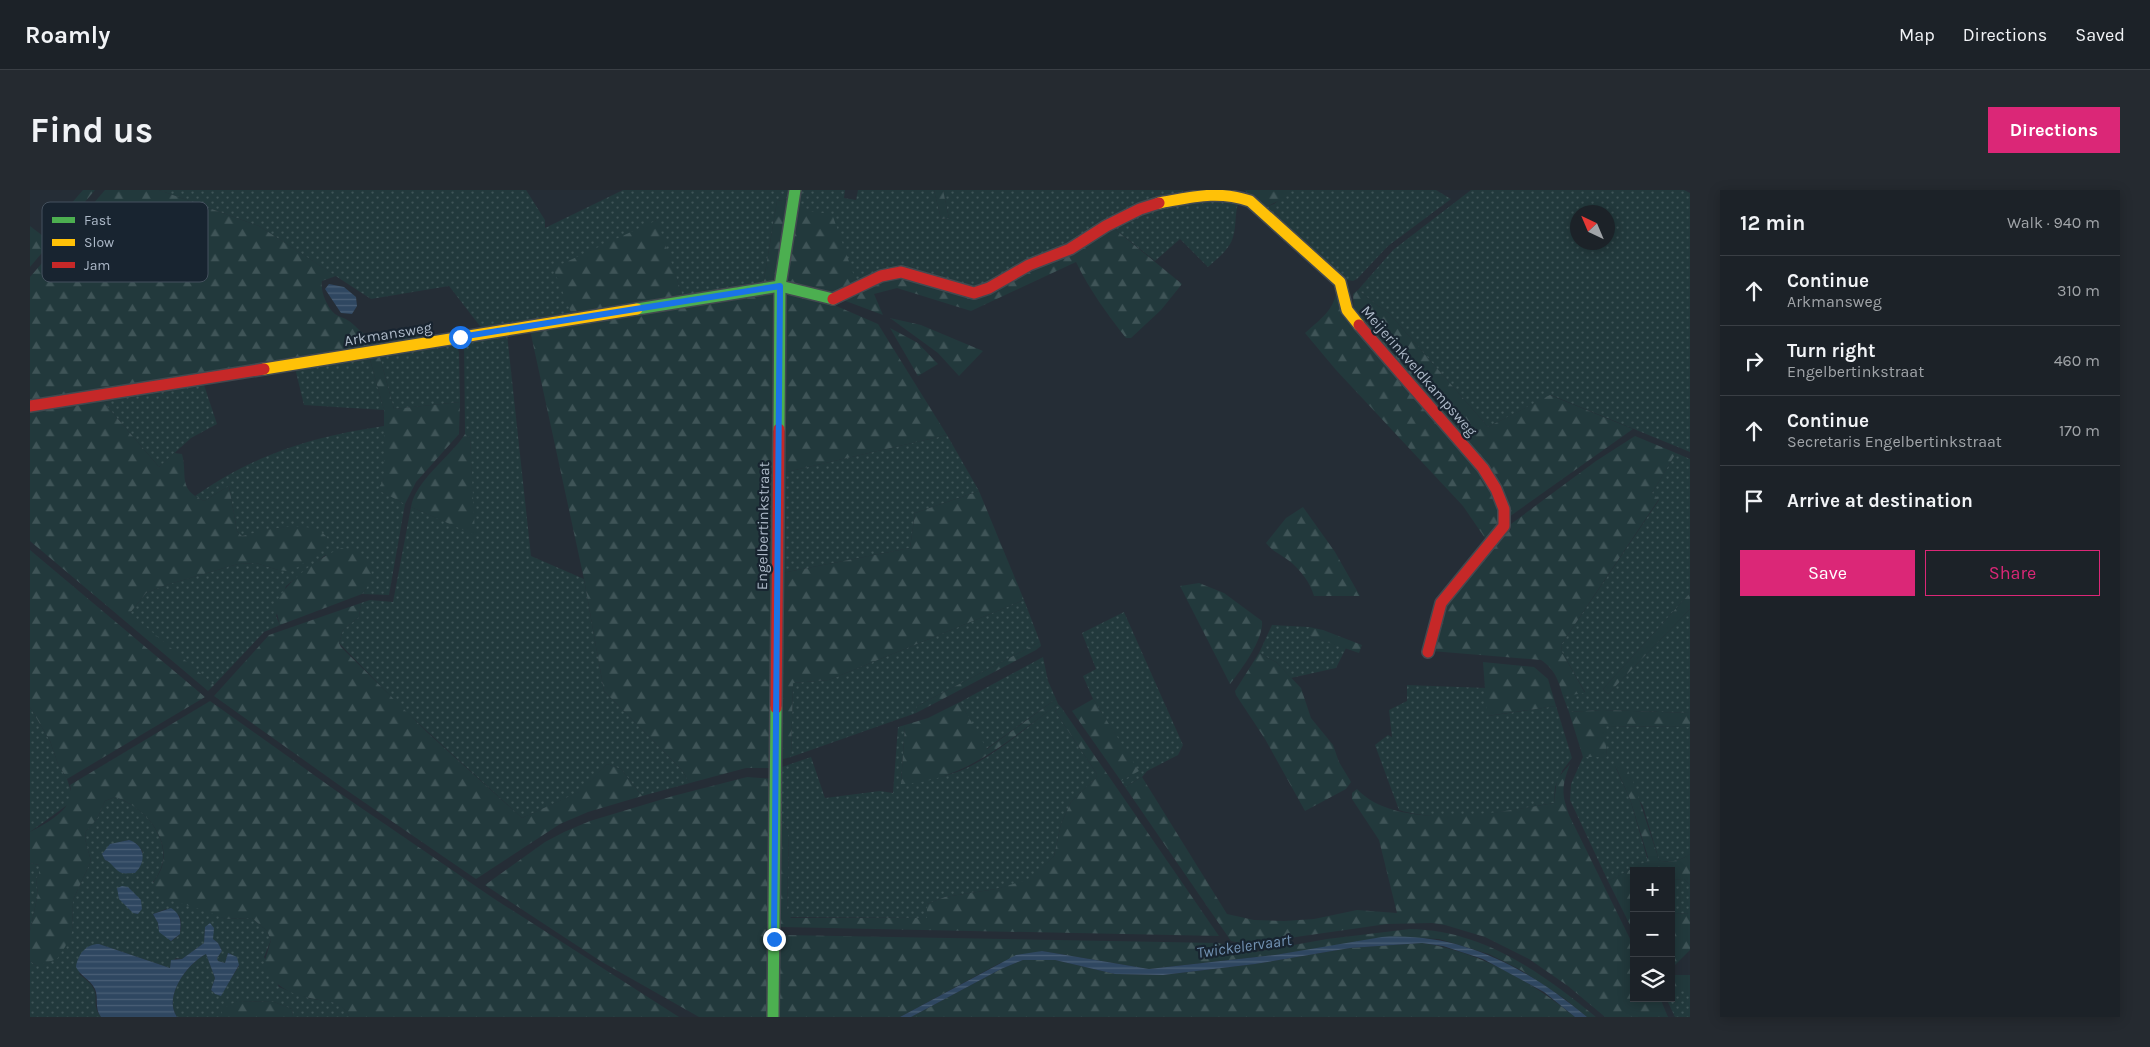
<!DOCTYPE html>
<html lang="en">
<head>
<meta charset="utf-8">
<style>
  :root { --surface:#1c2228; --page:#252a30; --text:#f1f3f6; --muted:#a0a4a8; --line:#3a3f45; --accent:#db2777 }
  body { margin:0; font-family:Karla,sans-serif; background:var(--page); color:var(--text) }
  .controls { position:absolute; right:15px; bottom:15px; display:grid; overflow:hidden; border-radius:0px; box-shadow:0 2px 12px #0003 }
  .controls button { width:45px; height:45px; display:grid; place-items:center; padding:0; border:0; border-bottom:1px solid var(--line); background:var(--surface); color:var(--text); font:25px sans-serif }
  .compass { position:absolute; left:1540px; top:15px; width:45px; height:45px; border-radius:50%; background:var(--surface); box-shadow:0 2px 12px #0003; rotate:316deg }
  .stop { position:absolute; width:15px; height:15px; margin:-11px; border:4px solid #1a73e8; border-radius:50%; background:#fff }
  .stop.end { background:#1a73e8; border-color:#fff; box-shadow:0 1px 5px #0008 }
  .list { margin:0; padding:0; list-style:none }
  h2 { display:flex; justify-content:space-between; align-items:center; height:65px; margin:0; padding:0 20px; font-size:21px }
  h2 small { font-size:16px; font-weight:400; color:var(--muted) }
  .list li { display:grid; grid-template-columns:32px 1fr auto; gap:15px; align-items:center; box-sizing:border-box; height:70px; padding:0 20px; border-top:1px solid var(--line) }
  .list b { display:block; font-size:19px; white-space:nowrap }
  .list p { margin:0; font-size:16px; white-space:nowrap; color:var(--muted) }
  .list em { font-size:16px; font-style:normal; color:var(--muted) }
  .actions { display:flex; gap:10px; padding:15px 20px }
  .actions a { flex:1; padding:11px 0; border:1px solid var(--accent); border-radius:0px; text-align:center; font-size:18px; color:var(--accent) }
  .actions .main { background:var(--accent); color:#fff }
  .icon { flex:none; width:28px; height:28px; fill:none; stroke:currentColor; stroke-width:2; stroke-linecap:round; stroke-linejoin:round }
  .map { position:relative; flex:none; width:1660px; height:827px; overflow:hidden; border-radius:0px }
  header { display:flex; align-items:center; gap:30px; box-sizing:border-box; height:70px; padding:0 25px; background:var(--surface); border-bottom:1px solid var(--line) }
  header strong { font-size:24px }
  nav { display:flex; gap:28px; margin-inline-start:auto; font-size:18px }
  .intro { display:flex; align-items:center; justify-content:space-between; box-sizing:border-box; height:120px; padding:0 30px }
  h1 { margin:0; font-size:35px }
  .button { padding:12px 22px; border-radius:0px; background:var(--accent); color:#fff; font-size:18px; font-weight:700 }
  main { display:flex; gap:30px; padding:0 30px }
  aside { flex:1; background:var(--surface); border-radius:0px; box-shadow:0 2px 12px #0003 }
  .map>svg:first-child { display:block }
  .grass { fill:url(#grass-dots); fill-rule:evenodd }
  .forest { fill:url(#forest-firs) }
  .water { fill:url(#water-rules) }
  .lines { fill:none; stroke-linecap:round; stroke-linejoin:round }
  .fast-casing { stroke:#434950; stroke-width:14 }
  .slow-casing { stroke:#434950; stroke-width:14 }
  .jam-casing { stroke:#434950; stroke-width:14 }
  .fast { stroke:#4caf50; stroke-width:11 }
  .slow { stroke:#ffc107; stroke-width:11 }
  .jam { stroke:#c62828; stroke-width:11 }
  .route { stroke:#1a73e8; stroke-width:6 }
  .labels { text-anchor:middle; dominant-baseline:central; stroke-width:4.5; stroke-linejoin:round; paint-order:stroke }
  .street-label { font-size:15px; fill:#adb9c8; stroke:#182430 }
  .water-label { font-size:16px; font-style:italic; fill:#7292b3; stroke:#182430 }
  .key { fill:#182430; stroke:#45515e; stroke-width:1 }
  .key-label { font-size:14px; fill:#adb9c8 }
</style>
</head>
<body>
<header>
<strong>Roamly</strong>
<nav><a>Map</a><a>Directions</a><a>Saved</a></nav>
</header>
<div class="intro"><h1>Find us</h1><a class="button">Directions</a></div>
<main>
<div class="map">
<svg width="1660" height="827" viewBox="0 0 1660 827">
  <defs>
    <pattern id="grass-dots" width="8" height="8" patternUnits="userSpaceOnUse" patternTransform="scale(1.25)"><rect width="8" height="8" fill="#22393c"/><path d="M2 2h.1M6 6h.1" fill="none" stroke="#3f5457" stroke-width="1.8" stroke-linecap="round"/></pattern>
    <pattern id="forest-firs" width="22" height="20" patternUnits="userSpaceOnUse" patternTransform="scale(1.25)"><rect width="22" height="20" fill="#22393c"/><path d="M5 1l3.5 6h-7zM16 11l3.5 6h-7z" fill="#3f5457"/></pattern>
    <pattern id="water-rules" width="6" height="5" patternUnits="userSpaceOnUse" patternTransform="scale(1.25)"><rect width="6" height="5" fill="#2f4761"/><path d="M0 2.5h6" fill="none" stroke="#4a5f76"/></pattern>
  </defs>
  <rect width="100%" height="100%" fill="#252d36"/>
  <g class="grass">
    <path d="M129,0H496L515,30V38L593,0H760L758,9L747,11L733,95L653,107L626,30L542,125L453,140L419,96L341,109L229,36Z"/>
    <path d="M770,0H815L814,8L826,10L828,0H904L911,29L919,28L913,0H1154L1152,3L1111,12L1038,55L1022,59L945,100L827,94L767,20Z"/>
    <path d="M1261,0H1406L1421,9L1358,56L1327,89L1323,91L1312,89L1234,18L1244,14Z"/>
    <path d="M1441,0H1654L1660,3V262L1521,205L1458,237L1358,122L1348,116L1328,100L1363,60ZM1548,22H1578V52H1548Z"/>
    <path d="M1162,8H1210C1204,21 1207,34 1203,47C1200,59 1187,69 1178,77L1150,49L1125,71L1081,36L1109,21Z"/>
    <path d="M477,144L501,366L554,389L574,501L651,579L660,593L612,606L591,579L577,574L552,601L492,628L374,520L309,453L313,440L329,427L331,413L340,410L363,412L381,317L444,344L440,248L435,244L434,151Z"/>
    <path d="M426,152L429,163L430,212L364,219L349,164Z"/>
    <path d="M339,166L354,220L274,215L265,178Z"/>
    <path d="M173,192L187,234L161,248L129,277L70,208Z"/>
    <path d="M354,236V288L349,300L375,314L359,405L332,404L336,399L298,365L294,366L256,396L246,426L250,435L234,442L184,495L101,426L100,423L116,403L136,395L208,374L226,373L248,380L275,337L249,338L212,346L207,341L199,296L174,311L165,306C226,264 280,247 354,236Z"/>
    <path d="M917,245L949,301L885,323L880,358L752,383V283Z"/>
    <path d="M1646,263L1660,269V403L1573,499L1578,504L1660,419V523L1572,520L1539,522L1533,506L1555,502L1532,462L1531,455L1629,310L1622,303Z"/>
    <path d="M994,410L1010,452L887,516L886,523L761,567L763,493L799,490Z"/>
    <path d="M1094,422L1153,555L1148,565L1117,581L1112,587L1095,597L1091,591L1108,581L1063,509L1053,486L1066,479L1052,443Z"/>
    <path d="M1242,435L1279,437V446L1316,458L1306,478L1261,488L1246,472L1229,463Z"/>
    <path d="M1013,467L1018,491L1026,509L956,559L930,512Z"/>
    <path d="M1377,495L1456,498L1458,526L1526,516L1542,568L1532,581L1525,597L1524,613C1474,621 1418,635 1369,620L1345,555L1358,545L1362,547L1359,520L1377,511Z"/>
    <path d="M1028,514L1031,517L1025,521L1067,584L1066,588L1041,612L1031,634L1024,666L1000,690L966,699L915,707L897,714V728L759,727L757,723L759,642L752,632V577L781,567L795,608L850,601L863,603L868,537L875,535L871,593C888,590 905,589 921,584C958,573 997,536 1028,514Z"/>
    <path d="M0,517L20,551L28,574L37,589L42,604L40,613L0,642Z"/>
    <path d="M1574,536L1660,537V664C1653,670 1636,674 1629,670L1613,616L1585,576L1600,609L1618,671L1578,691L1540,610L1541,594L1553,567H1577Z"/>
    <path d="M85,607C119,618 150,659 123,692L195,729L222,728L237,741L241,750L234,767L249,797C259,801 269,805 279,808C298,813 308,807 320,827H263L262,819L244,812L207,811L192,827H147C133,805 158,774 176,764L185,788L181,800L185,804L191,805L209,776L203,765L198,763L195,773L188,771L187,768L192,761L188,753L183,749V741L175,737L174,753L152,769L146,768L141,773L140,778L69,754L49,784C78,805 57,809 71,827H0V771L7,776L42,742L43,710L61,671L55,649L56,641L67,629L75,611ZM99,650L107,654L113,662L98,683H92L83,674L75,670L72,664L90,652ZM136,719L149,725C153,735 152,747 141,751L128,738V733L123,724Z"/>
    <path d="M0,673L9,675V684L6,689L8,703L0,741Z"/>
    <path d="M1654,689L1660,695V724L1641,723V690Z"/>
    <path d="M1641,799H1660V827H1645L1636,808H1641Z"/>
  </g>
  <g class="forest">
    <path d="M53,0H65L0,77V36L13,46Z"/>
    <path d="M75,0H129L229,36L306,86L292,91C290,100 297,118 305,124C309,127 315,128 319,131C325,135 328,140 335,144L398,139L401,148L0,212V87Z"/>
    <path d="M904,0H913L919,28L911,29Z"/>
    <path d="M1214,0H1261L1254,8L1234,18Z"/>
    <path d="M758,9L747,84L740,94L733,95L747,11Z"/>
    <path d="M767,20L802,24L827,94L804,105L755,93Z"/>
    <path d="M627,30L653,107L542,125L523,78Z"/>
    <path d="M1081,36L1152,94L1131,120L1101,148H1096C1077,124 1059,99 1046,72L941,121L867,98L844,104L853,125L813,110L861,85L934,104Z"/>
    <path d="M1308,92L1312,117L1457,288L1475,333L1457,351L1433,316L1306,180L1275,143C1294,126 1306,119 1308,92Z"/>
    <path d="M1328,100L1348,116L1358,122L1458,237L1520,205L1603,239L1479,327L1471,303L1324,122L1323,104Z"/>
    <path d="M745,102L742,578H716L660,593L651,579L574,501L554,389L500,140Z"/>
    <path d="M754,102L790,109L848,134L917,245L752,283Z"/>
    <path d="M860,128L891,135L953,161L929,186L908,163Z"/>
    <path d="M860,138L888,153L908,174L888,186Z"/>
    <path d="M349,164L364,219L430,212L429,244L386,292L375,314L348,300L354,288V220L339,166Z"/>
    <path d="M70,208L129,277L144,263L152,264C158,287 147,298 174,311L199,296L207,341L212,346C233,341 284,326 298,349L296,357L268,377L257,381L248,380L226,373L208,374L136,395L116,403L100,423L184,495L178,501L0,351V220Z"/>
    <path d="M435,244L440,248L445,345L381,317C385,291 421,266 435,244Z"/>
    <path d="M1605,246L1646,263L1622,303L1629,309L1531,455L1532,462L1555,503L1533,506C1528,489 1525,480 1511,470L1401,461L1414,418L1455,366L1481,339V334L1566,271Z"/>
    <path d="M949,301L994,410L799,490L763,493L761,567L753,569L752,383L880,358L885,323Z"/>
    <path d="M1273,317L1305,362L1330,406H1284C1280,392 1270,379 1258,370C1250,364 1242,361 1236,353L1256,328Z"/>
    <path d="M312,358C340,359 351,383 332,404L250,435L245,416C254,392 289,367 312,358Z"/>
    <path d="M0,360L175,507L37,589L28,574L20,551L0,517Z"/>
    <path d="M1169,393L1194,403L1232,431C1234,449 1211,480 1200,494L1150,396Z"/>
    <path d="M1660,403V419L1578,504L1573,499Z"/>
    <path d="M331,413L329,427L313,440L309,453L311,457L398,543L492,628L551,601L577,574L591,579L612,606L558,622L530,634L446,689L309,595L184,506L239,445Z"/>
    <path d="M1279,437L1293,440L1332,455L1329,463L1279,446Z"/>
    <path d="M1010,452L1011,456L1006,460L886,523L887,516Z"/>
    <path d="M1229,463L1246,472L1271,498L1281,528L1303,555L1309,572L1321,592L1316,599L1275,621L1235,549L1206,505L1205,501Z"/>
    <path d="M1453,472L1504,477L1518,489L1526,516L1457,526Z"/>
    <path d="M1026,509L1028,514C980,549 934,592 871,594L875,535L898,528L930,512L957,559Z"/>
    <path d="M1063,509L1109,581L1091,591L1042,521Z"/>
    <path d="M180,511L305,600L463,708L649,827H320C308,808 299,813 280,808C259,804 244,795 233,777L241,750L237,741L222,728L195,729L176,721L133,708L125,703L124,691C150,659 119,618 85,607L75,611L67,629L56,641L55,649L61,671L43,710L42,742L35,757L27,769L7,776L0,771V741L8,703L6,689L9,684V675L0,673V642C18,632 47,618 40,595Z"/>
    <path d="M1031,517L1189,746L750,737L752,632L759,642L757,723L761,728H897V714L915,707L966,699L1000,689L1024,666L1031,634L1041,612L1066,588L1067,584L1025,521Z"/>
    <path d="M1572,520L1660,523V537L1575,536L1577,567H1553L1539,522Z"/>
    <path d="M1540,574C1532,596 1531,603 1539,625L1604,757V808H1630L1638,827H1575L1538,796L1499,769L1455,747L1415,735L1402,733L1357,734L1266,747L1224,756L1201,751L1095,597L1112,587L1197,724L1224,730L1254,731L1284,729L1327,720L1367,723L1349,650L1322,609V603L1327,599C1368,643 1471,622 1524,613L1527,589Z"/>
    <path d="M1585,575L1597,579L1603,591L1629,670C1637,674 1653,670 1660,664V695L1654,689L1641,690V681H1604V743L1578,691L1617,671L1618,667L1600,609Z"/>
    <path d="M717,587L744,589L740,827H669L572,772L455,695L515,652L534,642L560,631L643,606Z"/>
    <path d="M1641,723L1660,724V760L1641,779Z"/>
    <path d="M1380,739C1453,740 1512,783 1566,827H1557L1535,809L1491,780L1459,764L1409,749L1367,747L1245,765L1119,779L1012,761L970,773L870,827H748L750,747L752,745L1189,753L1225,762L1297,749Z"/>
    <path d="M1392,753C1451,762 1500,791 1545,827H881L971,779L993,770H1025L1085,784L1133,785L1225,774L1320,758Z"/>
    <path d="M1644,785H1660V799H1641V787Z"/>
    <path d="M207,811L244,812L262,819L263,827H192V819Z"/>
  </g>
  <g class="water">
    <path d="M299,94L314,97L326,107L327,116L322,124L311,123L295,99Z"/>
    <path d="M99,650C115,655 117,672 105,683C101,683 95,684 92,683C85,681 83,673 75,670L72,664L80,654Z"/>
    <path d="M92,696L98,697L111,710L112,719L108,724L103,723L89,709L87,698Z"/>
    <path d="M141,718C152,725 151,733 150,744L141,751L129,742L128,733L123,724Z"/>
    <path d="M180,733L184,738L183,749L188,753L192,761L187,768L188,771L195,773L198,763L207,767L209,775L191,806L185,804L181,800L185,788L176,764C157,774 133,806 147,827H71C64,818 69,808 65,799C60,789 50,786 46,777C48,764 56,754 69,754L140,778L141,770L152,769L174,753L175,737Z"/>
    <path d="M1352,747C1432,742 1497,778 1557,827H1545L1514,802L1453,769L1413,756L1392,753L1320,758L1225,774L1133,785L1085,784L1025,770H993L971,779L881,827H870L986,765L1012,761L1119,779L1245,765Z"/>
  </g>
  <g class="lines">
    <defs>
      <g id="fast">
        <path d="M607,119L750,96L803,109"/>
        <path d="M749,239L750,96L765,0"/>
        <path d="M743,827L746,518"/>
      </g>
      <g id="slow">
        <path d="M1129,13C1163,7 1187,0 1220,11L1310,92L1317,120L1329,135"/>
        <path d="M234,179L607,119"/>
      </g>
      <g id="jam">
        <path d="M803,109L851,86L871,82L944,103L959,98L999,75L1040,59L1076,36L1110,19L1129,13"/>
        <path d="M1329,135L1453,278L1466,299L1474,319V336L1411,413L1398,462"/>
        <path d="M0,216L234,179"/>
        <path d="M746,518L749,239"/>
      </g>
    </defs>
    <use href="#fast" class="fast-casing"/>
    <use href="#slow" class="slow-casing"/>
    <use href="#jam" class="jam-casing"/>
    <use href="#fast" class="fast"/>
    <use href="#slow" class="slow"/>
    <use href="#jam" class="jam"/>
  </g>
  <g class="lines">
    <path class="route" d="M430,147L750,96L744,749"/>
  </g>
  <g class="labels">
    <g class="street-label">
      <text transform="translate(358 144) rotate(-9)">Arkmansweg</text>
      <text transform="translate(1389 181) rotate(49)">Meijerinkveldkampsweg</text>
      <text transform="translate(733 336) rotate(-89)">Engelbertinkstraat</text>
    </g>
    <g class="water-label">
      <text transform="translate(1214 756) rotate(-8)">Twickelervaart</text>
    </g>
  </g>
  <rect x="12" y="12" width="166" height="80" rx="8" class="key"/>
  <rect x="22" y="27" width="23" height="6" fill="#4caf50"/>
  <rect x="22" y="49" width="23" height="7" fill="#ffc107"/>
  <rect x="22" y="72" width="23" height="6" fill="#c62828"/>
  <g class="key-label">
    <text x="54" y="35">Fast</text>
    <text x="54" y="57">Slow</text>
    <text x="54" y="80">Jam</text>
  </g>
</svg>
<div class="controls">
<button>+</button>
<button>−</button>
<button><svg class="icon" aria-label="layers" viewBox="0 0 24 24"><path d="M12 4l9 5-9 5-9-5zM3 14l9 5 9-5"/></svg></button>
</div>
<svg class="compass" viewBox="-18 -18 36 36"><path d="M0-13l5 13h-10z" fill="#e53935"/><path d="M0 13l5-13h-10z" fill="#a0a4a8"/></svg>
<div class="stop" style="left:430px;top:147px"></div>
<div class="stop end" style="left:744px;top:749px"></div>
</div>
<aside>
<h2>12 min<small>Walk · 940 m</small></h2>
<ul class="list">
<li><svg class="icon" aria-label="ahead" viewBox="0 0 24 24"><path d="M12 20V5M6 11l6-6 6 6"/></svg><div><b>Continue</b><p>Arkmansweg</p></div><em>310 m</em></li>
<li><svg class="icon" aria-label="right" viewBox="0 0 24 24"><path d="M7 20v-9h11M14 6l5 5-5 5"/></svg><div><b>Turn right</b><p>Engelbertinkstraat</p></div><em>460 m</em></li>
<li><svg class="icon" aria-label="ahead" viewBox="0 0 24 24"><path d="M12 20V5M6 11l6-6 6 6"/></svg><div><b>Continue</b><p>Secretaris Engelbertinkstraat</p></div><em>170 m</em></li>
<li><svg class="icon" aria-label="arrive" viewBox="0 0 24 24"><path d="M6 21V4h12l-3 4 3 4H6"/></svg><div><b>Arrive at destination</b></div></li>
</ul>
<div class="actions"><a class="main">Save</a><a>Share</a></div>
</aside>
</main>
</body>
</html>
